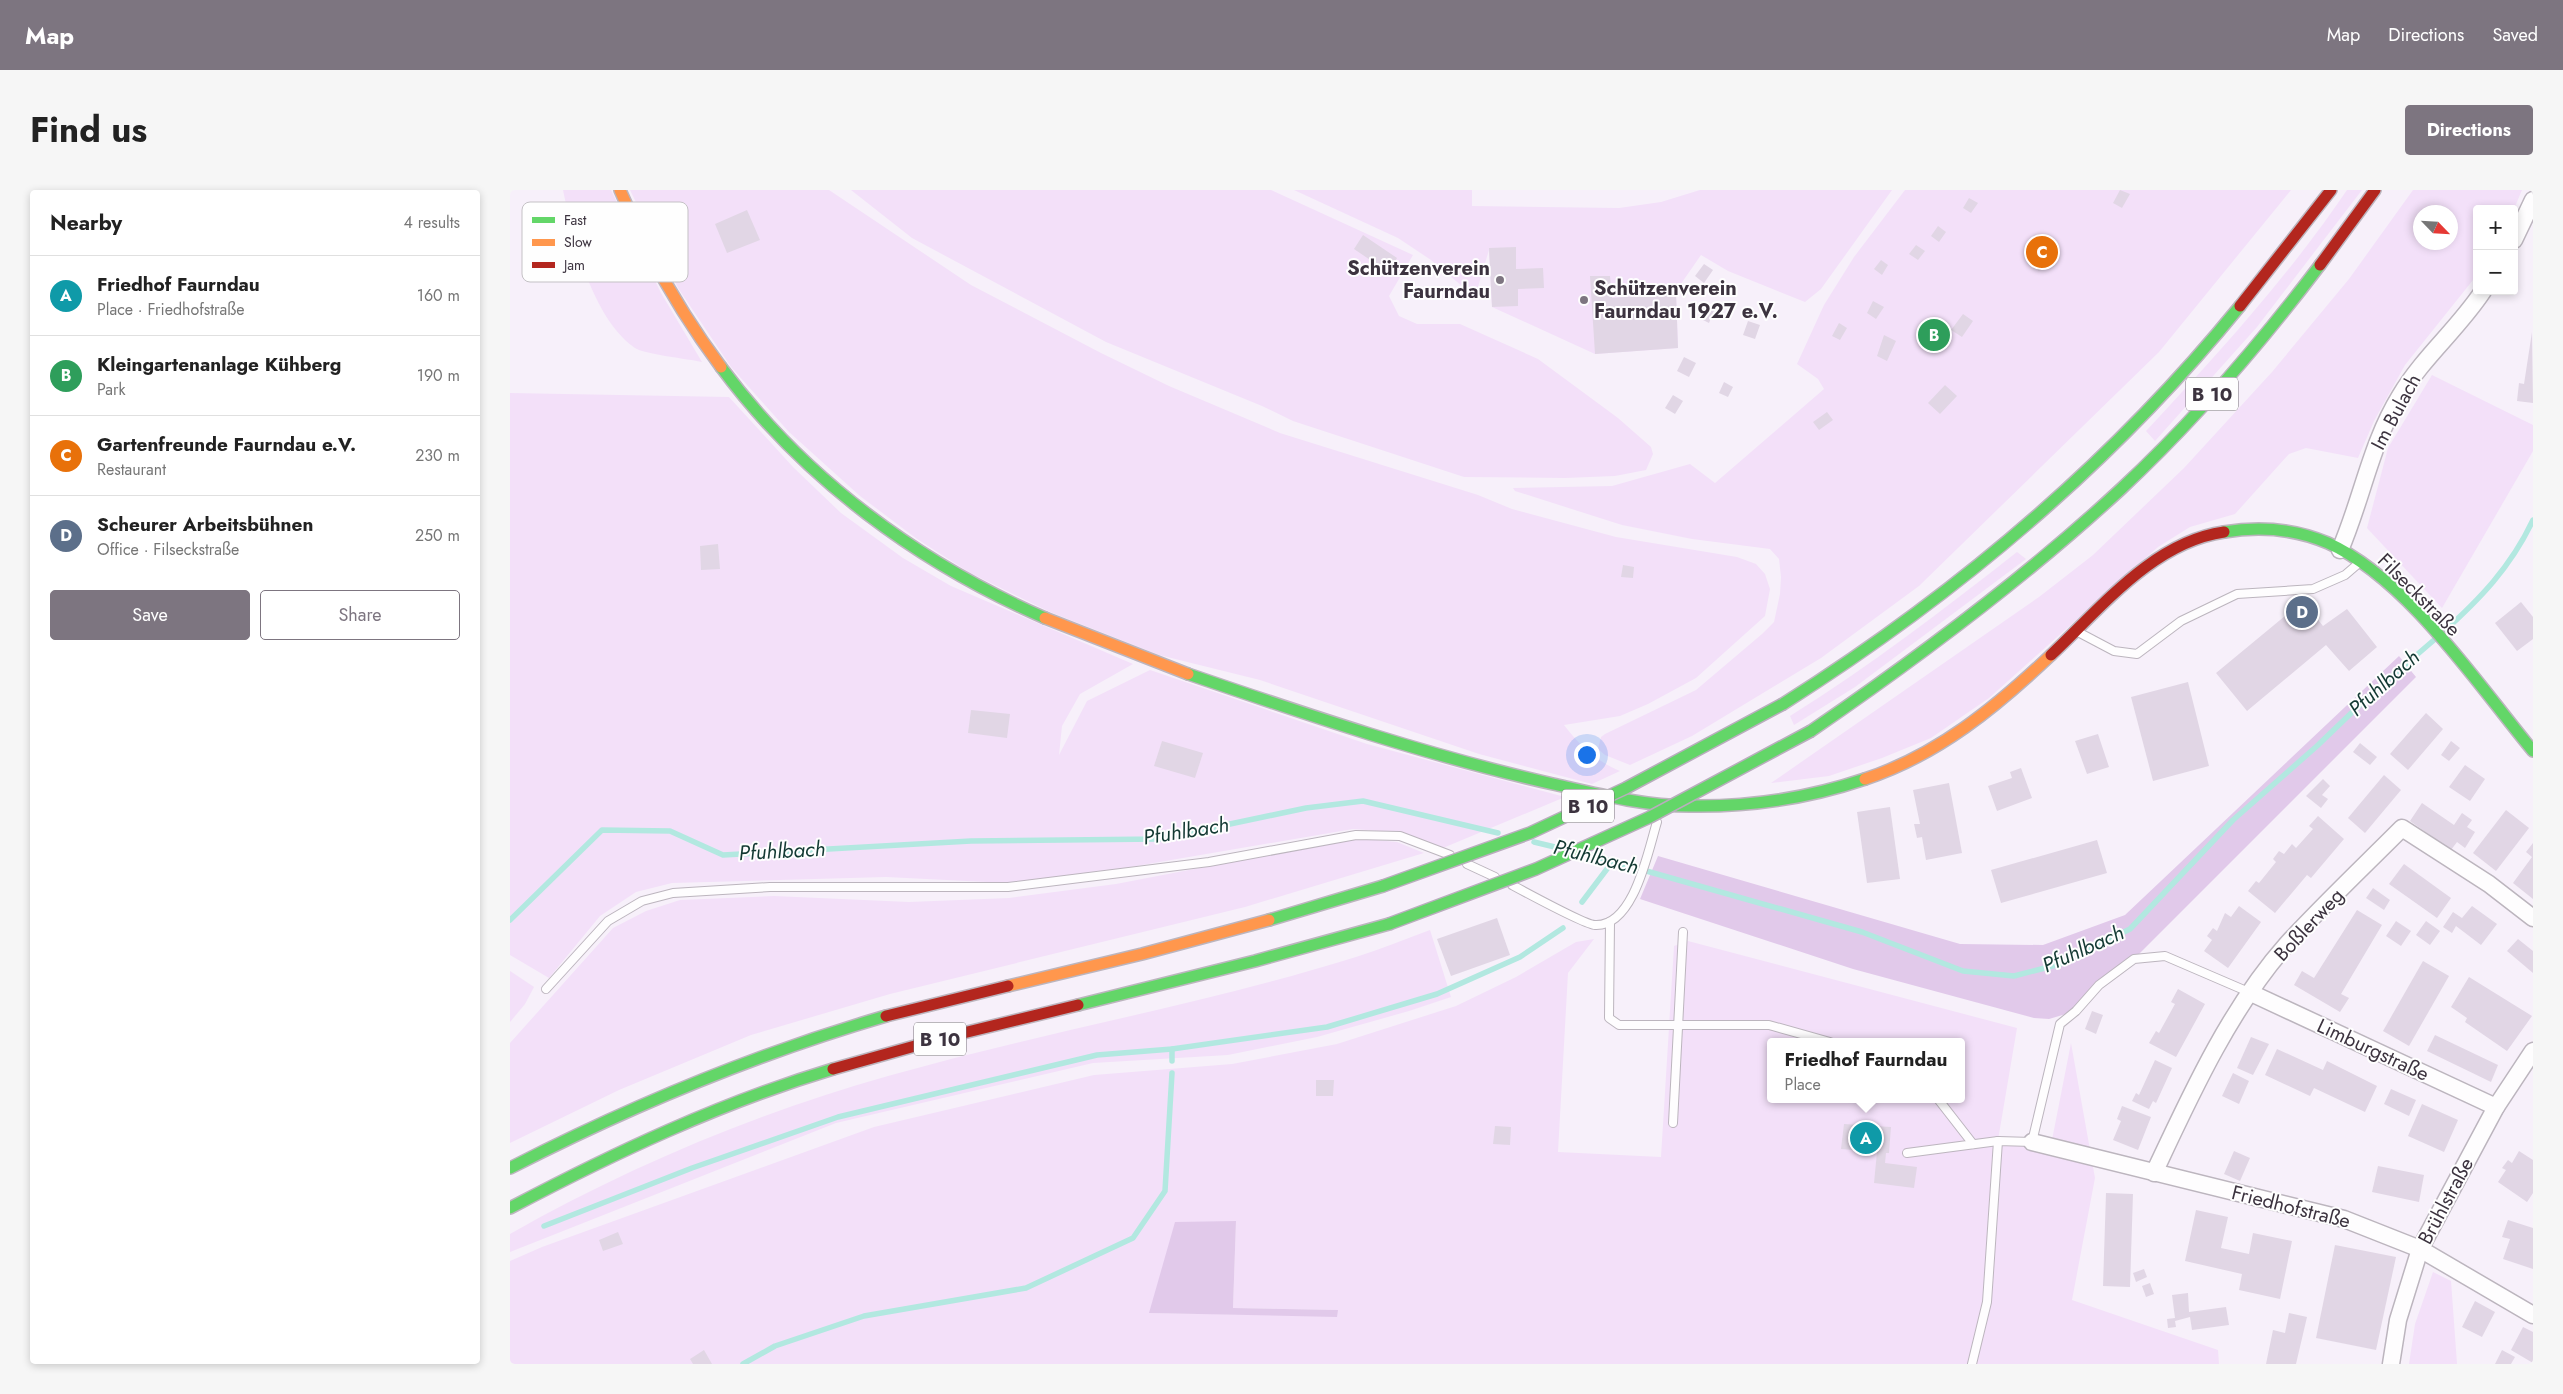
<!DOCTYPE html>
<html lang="en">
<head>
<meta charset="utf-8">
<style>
  :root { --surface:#fff; --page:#f6f6f6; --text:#222; --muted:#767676; --line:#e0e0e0; --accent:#7d7580 }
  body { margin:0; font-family:Jost,sans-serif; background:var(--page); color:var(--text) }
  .controls { position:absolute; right:15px; top:15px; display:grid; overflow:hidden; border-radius:5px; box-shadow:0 2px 8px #0003 }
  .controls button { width:45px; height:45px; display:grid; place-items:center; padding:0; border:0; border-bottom:1px solid var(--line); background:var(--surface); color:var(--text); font:25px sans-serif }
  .compass { position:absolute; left:1903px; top:15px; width:45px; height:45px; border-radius:50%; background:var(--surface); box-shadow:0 2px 8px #0003; rotate:115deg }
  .you { position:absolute; left:1076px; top:564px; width:18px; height:18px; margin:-12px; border:4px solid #fff; border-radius:50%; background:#1a73e8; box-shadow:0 0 0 8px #1a73e833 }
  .badge { display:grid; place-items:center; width:32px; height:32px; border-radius:50%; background:var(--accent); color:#fff; font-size:16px; font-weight:700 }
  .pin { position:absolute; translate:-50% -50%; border:2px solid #fff; box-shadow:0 1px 5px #0006 }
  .popup { position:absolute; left:1257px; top:848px; width:198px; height:65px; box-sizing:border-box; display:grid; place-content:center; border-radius:5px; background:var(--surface); filter:drop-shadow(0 1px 4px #0005); font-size:16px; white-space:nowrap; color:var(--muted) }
  .popup b { font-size:19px; color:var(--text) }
  .popup::after { content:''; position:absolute; left:50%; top:100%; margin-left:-10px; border:10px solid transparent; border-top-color:var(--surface) }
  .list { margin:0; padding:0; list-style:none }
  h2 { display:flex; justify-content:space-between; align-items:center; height:65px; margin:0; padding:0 20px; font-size:21px }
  h2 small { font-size:16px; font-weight:400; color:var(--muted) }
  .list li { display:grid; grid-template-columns:32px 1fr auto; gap:15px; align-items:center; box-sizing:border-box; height:80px; padding:0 20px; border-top:1px solid var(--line) }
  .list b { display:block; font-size:19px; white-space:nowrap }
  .list p { margin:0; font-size:16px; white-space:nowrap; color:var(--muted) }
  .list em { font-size:16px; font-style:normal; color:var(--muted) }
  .actions { display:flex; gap:10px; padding:15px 20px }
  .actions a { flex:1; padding:11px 0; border:1px solid var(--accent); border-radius:5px; text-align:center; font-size:18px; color:var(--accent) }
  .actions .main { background:var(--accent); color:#fff }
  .map { position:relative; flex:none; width:2023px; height:1174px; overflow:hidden; border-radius:5px }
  header { display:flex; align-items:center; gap:30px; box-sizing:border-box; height:70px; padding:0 25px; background:var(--accent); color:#fff }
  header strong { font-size:24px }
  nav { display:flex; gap:28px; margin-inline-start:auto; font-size:18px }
  .intro { display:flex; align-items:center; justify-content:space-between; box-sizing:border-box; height:120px; padding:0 30px }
  h1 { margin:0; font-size:35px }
  .button { padding:12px 22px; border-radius:5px; background:var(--accent); color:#fff; font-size:18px; font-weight:700 }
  main { display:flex; gap:30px; padding:0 30px }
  aside { flex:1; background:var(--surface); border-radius:5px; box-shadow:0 2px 8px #0003 }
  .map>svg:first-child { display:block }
  .green { fill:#f3e0f9; fill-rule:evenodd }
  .forest { fill:#e1c9ea }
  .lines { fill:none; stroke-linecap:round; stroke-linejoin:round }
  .stream { stroke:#b2e8e0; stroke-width:5.5 }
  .building { fill:#e1d6e5 }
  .lane-casing { stroke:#bcb5be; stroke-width:10 }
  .street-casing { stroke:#bcb5be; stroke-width:19 }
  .fast-casing { stroke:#bcb5be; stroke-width:14 }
  .slow-casing { stroke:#bcb5be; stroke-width:14 }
  .jam-casing { stroke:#bcb5be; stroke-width:14 }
  .lane { stroke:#fefdfe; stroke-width:8 }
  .street { stroke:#fefdfe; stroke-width:16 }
  .fast { stroke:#63d668; stroke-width:11 }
  .slow { stroke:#ff974d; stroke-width:11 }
  .jam { stroke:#b3261e; stroke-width:11 }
  .fast-bridge-casing { stroke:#b9adbd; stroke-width:14; stroke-linecap:butt }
  .fast-bridge { stroke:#63d668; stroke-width:11 }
  .poi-dot { fill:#7d7580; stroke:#fefefe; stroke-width:2 }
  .labels { text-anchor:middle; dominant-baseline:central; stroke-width:4; stroke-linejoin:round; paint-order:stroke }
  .shield { fill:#fefefe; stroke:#767078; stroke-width:1 }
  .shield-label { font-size:19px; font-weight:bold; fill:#3c333f }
  .poi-label { font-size:20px; font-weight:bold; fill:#3c333f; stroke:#fefefe; text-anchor:end }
  .street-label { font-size:20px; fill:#3c333f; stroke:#fefefe }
  .water-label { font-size:21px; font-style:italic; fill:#133933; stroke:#fefefe }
  .key { fill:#fefefe; stroke:#c4c1c5; stroke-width:1 }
  .key-label { font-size:14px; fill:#3c333f }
</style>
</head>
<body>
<header>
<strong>Map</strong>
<nav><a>Map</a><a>Directions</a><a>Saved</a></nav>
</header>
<div class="intro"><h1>Find us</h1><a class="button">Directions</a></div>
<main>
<aside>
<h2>Nearby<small>4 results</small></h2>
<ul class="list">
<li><span class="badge" style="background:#0f9aa8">A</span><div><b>Friedhof Faurndau</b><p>Place · Friedhofstraße</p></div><em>160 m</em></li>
<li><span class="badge" style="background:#2e9e5b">B</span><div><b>Kleingartenanlage Kühberg</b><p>Park</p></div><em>190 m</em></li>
<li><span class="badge" style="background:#e8710a">C</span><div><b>Gartenfreunde Faurndau e.V.</b><p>Restaurant</p></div><em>230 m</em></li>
<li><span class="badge" style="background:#5c6f8a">D</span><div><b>Scheurer Arbeitsbühnen</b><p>Office · Filseckstraße</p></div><em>250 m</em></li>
</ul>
<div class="actions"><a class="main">Save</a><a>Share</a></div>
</aside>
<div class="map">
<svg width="2023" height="1174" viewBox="0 0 2023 1174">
  <rect width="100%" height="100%" fill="#f7f0fa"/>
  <g class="green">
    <path d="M53,0H101L151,103L192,172C179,169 133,164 125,158C82,128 63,49 53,0Z"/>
    <path d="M120,0H319L461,95L591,163L659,196L770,243L968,305L1002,319L1106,347L1227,367L1246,374L1255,384L1260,399L1255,426L1186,488L1138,514L1110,526L1054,535C1070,556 1086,571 1110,581L1082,594L969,564L750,490L649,465L540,422L460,383L407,349L350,306L279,242L221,177L168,98Z"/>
    <path d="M341,0H761L903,65L879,106L889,126L907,134H950L1028,169L1108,228L1141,257L1143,264L1136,280L1105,286L1055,288L954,287L783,231L752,216L596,152L402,48Z"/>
    <path d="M784,0H962V16L1109,18L1151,12L1190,0H1382L1311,99L1295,112L1218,81L1191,65L1166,101L1168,158L1085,164L982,117L979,60L965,107L921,70L888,48Z"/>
    <path d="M1395,0H1781L1649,162L1409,396L1311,468L1182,546L1120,575L1095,565L1088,559L1091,547L1095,544L1186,500L1252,444L1264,432L1270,404L1271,387L1269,369L1260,359L1182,349L1112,335L1005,301L1003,298L1102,296L1180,274L1205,293L1314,199L1308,189L1287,174L1314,115L1344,67Z"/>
    <path d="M1837,0H1852L1747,137L1645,251L1636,241C1708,164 1778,87 1837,0Z"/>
    <path d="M1903,0H2012L2004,19H1967V85L1895,175L1864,231L1848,268L1796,258L1779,264L1725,324L1680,337L1648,357L1479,508L1421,548L1372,568L1319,586L1261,593L1529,407L1583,365L1674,278L1762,182L1839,89ZM1910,22H1940V52H1910Z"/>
    <path d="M1922,185L2023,235V261L1932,418L1857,338L1878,258Z"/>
    <path d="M0,203L219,207L283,277L331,323L393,368L441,396L623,474L570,504L552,536L549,565L577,511L640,480L857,554L1055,607L933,658L894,643L843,639L603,680L497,693L376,687L162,693L126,702L90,726L39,788L0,765Z"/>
    <path d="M1507,362L1516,369L1345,497L1284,535L1280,526C1360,476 1433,420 1507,362Z"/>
    <path d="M845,648L887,652L914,663L735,717L380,804L241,845L109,900L0,953V853L103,738L136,721L170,710L264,706L399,712L499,708L606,694Z"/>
    <path d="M920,740L941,807L899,821L807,847L718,865L583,873L326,933L0,1062V1044C118,977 247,923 378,886C533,842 692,815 846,767C871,759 895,749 920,740Z"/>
    <path d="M1084,749L1058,783L1048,962L1151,967L1164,756L1178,751L1507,838L1488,950L1541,955L1561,853L1585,988L1562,1110L1708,1160L1709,1174H0V1071L32,1057L364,937L584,885L722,874L827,854L946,816L1006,787L1066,752ZM1261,852H1451V909H1261ZM726,1031L723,1118L827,1120V1126L639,1123Z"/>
    <path d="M0,781L24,797L15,814L0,832Z"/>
    <path d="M1923,1082L1941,1091L1947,1174H1899L1905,1134Z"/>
  </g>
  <g class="forest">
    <path d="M1889,466L1906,487L1624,769L1589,795L1566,821L1539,829L1524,828L1343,779L1130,709L1148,666L1450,754L1533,755L1615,725Z"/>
    <path d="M726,1031L723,1118L828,1120L827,1127L639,1123L665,1032Z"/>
  </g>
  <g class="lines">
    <g class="stream">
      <path d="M1931,444C1970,409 2001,377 2023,330"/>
      <path d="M1024,652L1049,658"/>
      <path d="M1080,665L1352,742L1453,781L1504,786L1550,774L1620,739L1723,630L1807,556L1859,506L1924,450"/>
      <path d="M1072,712L1103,671"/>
      <path d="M0,730L92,640L160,641L213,665L461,651L649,649L796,618L853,611L988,643"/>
      <path d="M662,871V859"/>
      <path d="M34,1036L182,978L328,927L587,865L662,859L817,837L927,804L1010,767L1053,738"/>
      <path d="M233,1174L265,1156L354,1126L516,1098L623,1048L655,1001L662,883"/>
    </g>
  </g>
  <g class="building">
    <path d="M1610,0L1620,4L1612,18L1603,13Z"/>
    <path d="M1459,8L1468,13L1461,23L1453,18Z"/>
    <path d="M237,20L250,50L217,63L205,34Z"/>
    <path d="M1428,36L1436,42L1429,52L1421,46Z"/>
    <path d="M1535,44L1550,58L1529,81L1515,67Z"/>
    <path d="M853,45L887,68L878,82L844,59Z"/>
    <path d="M1406,55L1415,61L1408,70L1399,64Z"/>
    <path d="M1006,57V79L1033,78L1034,98L1008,99V116L982,117L979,58Z"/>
    <path d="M1371,70L1378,75L1372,85L1364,79Z"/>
    <path d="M1194,74L1203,80L1194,93L1185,86Z"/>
    <path d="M1080,86H1100L1102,108L1166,103L1168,158L1085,164Z"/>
    <path d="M1363,111L1374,117L1366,129L1357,123Z"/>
    <path d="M1195,114L1205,118L1199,133L1189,128Z"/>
    <path d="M1453,124L1463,131L1452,147L1441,140Z"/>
    <path d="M1238,131L1250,135L1245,149L1233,145Z"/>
    <path d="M1329,133L1337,138L1330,150L1322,146Z"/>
    <path d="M2022,142L2023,213L2007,211L2009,193L2014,194Z"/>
    <path d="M1374,145L1386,151L1377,171L1367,166Z"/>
    <path d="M1174,167L1186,173L1179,187L1167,181Z"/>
    <path d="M1214,192L1223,197L1218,207L1209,203Z"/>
    <path d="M1435,195L1447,206L1430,224L1418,213Z"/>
    <path d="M1163,205L1173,211L1165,224L1155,218Z"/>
    <path d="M1317,222L1323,230L1309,240L1303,232Z"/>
    <path d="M208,354L210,379L191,380L190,356Z"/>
    <path d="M1113,375L1124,377L1123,388L1111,387Z"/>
    <path d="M1793,411L1813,436L1837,419L1867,457L1839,481L1816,455L1737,521L1706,483Z"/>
    <path d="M2011,412L2023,427V449L2007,461L1985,433Z"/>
    <path d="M1678,492L1699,576L1643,591L1621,507Z"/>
    <path d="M461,520L500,524L497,548L458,543Z"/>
    <path d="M1916,523L1933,539L1898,580L1880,564Z"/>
    <path d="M1588,544L1599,577L1577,584L1565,551Z"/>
    <path d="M652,551L693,563L685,588L644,576Z"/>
    <path d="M1941,551L1950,558L1939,571L1931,565Z"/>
    <path d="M1850,553L1867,567L1860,575L1843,562Z"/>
    <path d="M1955,575L1975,589L1960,611L1939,597Z"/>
    <path d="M1511,578L1522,608L1487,621L1478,596L1502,588L1500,582Z"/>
    <path d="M1874,585L1891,600L1855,643L1838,628Z"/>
    <path d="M1813,589L1820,596L1812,605L1818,609L1811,618L1796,606Z"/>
    <path d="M1439,593L1452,663L1416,670L1412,647L1407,648L1404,634H1410L1403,600Z"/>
    <path d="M1912,613L1944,635L1952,623L1962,630L1957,637L1965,642L1955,658L1947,652L1941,660L1900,631Z"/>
    <path d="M1380,617L1390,689L1357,693L1347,622Z"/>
    <path d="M1996,620L2019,638L1986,681L1963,663Z"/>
    <path d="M1808,626L1834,649L1801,688L1797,685L1765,723L1738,701L1746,691L1749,693L1766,672L1763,669L1769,661L1774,664L1782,654L1786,658L1803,639L1799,636Z"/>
    <path d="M1587,650L1597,683L1491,713L1481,680Z"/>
    <path d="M2023,653V709L2003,693L2022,667L2016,662Z"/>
    <path d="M1894,674L1941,708L1927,728L1879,694Z"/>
    <path d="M1863,698L1880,710L1874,720L1856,708Z"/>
    <path d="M1729,716L1751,732L1718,778L1694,761L1702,750L1697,746L1703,738L1707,741L1715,723L1721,727Z"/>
    <path d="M1962,716L1987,734L1971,755L1946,736L1942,743L1933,737L1943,722L1952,728Z"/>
    <path d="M1847,720L1872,735L1831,804L1839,808L1830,822L1784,795L1792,781L1804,788Z"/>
    <path d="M987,728L1000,765L941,786L927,749Z"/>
    <path d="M1886,731L1901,741L1891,756L1876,746Z"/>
    <path d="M1916,731L1930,741L1920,755L1906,745Z"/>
    <path d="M2008,749L2023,761V783L1997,761Z"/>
    <path d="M1913,771L1939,786L1899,856L1873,841Z"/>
    <path d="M1959,787L2022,826L1997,861L1955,832L1957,828L1941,817Z"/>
    <path d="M1668,799L1695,814L1666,867L1639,853L1646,841L1649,843L1665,814L1661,812Z"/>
    <path d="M1582,821L1593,825L1586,844L1575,839Z"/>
    <path d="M1925,845L1988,875L1981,892L1917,861Z"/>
    <path d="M1741,847L1759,854L1743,885L1727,878Z"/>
    <path d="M1767,859L1813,880L1817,871L1867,896L1855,922L1804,898L1800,906L1755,885Z"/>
    <path d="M1645,870L1662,878L1646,913L1643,911L1639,919L1622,911L1626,903L1629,905Z"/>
    <path d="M1723,883L1739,891L1729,914L1712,906Z"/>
    <path d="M806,890H824L823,906H806Z"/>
    <path d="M1881,899L1906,910L1899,926L1874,914Z"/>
    <path d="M1912,914L1948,930L1934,962L1898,946Z"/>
    <path d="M1612,916L1641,927L1628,960L1603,950L1611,931L1607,929Z"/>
    <path d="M1334,934L1381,937L1379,963H1376L1375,973L1407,977L1404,998L1364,993L1367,962L1331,959Z"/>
    <path d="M985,936L1001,937L1000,955L983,954Z"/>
    <path d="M1724,961L1740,968L1730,991L1714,984Z"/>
    <path d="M2009,961L2023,970V1003L2017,1012L1988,992L1996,980L1992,978L1998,970L2002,973Z"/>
    <path d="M1868,976L1914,985L1909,1012L1862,1002Z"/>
    <path d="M1596,1003L1623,1004L1620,1097L1593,1096Z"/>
    <path d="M1686,1020L1718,1027L1711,1058L1739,1064L1743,1043L1782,1051L1770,1109L1729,1100L1732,1084L1675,1071Z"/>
    <path d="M1998,1030L2023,1038V1079L1993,1069L2000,1049L1992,1047Z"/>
    <path d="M108,1042L113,1054L93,1061L89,1050Z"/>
    <path d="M1825,1055L1886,1067L1866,1160L1806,1148Z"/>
    <path d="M1634,1079L1637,1087L1626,1092L1623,1083Z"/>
    <path d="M1640,1093L1644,1104L1636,1107L1632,1096Z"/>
    <path d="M1678,1103L1679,1122L1716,1117L1719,1135L1682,1140L1680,1127L1665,1131L1666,1137L1658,1138L1657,1129L1665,1128L1662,1105Z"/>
    <path d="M1965,1111L1985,1122L1972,1147L1952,1137Z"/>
    <path d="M1779,1123L1797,1127L1786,1174H1756L1763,1140L1775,1143Z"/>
    <path d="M2013,1137L2023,1142V1173L2001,1160Z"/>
    <path d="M194,1160L202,1174H183L180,1169Z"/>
    <path d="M1992,1160L2005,1167L2001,1174H1985Z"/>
  </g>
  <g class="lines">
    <defs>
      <g id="lane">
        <path d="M1568,442L1604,461L1627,464L1671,431L1727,404L1803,399L1835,385L1849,373"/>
        <path d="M957,674L985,687"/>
        <path d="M1002,695C1015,702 1076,735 1085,735C1124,737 1138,661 1147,632"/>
        <path d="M1100,732L1099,828L1109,835H1259L1320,852"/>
        <path d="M36,799L98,731L132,711L163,703L260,697H498L699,672L846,645L890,646L940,665"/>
        <path d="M1428,909L1463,954"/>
        <path d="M1163,933L1173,742"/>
        <path d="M1397,963L1488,951L1522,952L1550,834L1566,821L1589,795L1624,769L1655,766L1741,803"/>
        <path d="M1462,1174L1477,1112L1488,951"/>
      </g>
      <g id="street">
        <path d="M2004,50L2023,10"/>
        <path d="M1830,360C1852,309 1861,253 1890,206C1913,167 1948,139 1973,101"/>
        <path d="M1741,803L1986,917"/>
        <path d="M1522,952L1834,1029L1910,1059L2023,1125"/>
        <path d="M1644,983C1680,906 1720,818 1777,754C1814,714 1854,676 1892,638L1979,694L2023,728"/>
        <path d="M1881,1174L1888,1130L1910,1059L1986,917L2023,861"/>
      </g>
      <g id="fast">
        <path d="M211,177C294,289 409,373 535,428"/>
        <path d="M1714,342C1749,336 1785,339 1818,353C1898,389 1968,495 2023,561"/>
        <path d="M678,484C798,525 919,566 1043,594C1087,604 1134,616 1180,616C1239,617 1299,608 1355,589"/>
        <path d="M1273,514C1444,406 1602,273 1730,116"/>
        <path d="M1301,541C1409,467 1515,388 1611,299C1684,231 1750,154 1810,75"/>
        <path d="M759,730L873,696"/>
        <path d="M568,815L745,771L879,734"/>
        <path d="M0,978C121,916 246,864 376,826"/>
        <path d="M0,1018C104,963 210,913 323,879"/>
      </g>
      <g id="slow">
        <path d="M110,0C137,64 170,122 211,177"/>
        <path d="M535,428L678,484"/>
        <path d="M1355,589C1428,565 1486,517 1541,465"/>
        <path d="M498,796L632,764L759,730"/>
      </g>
      <g id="jam">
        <path d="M1810,75L1865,0"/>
        <path d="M1730,116L1821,0"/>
        <path d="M1541,465C1591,418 1643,352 1714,342"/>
        <path d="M376,826L498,796"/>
        <path d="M323,879L437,847L568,815"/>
      </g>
    </defs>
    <use href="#lane" class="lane-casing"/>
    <use href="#street" class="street-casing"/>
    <use href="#fast" class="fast-casing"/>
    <use href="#slow" class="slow-casing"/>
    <use href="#jam" class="jam-casing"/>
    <use href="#lane" class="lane"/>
    <use href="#street" class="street"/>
    <use href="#fast" class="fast"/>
    <use href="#slow" class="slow"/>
    <use href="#jam" class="jam"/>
    <defs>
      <g id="fast-bridge">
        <path d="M873,696L1020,643L1116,598L1273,514"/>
        <path d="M879,734L1026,679L1140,627L1301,541"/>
      </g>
    </defs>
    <use href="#fast-bridge" class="fast-bridge-casing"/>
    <use href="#fast-bridge" class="fast-bridge"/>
  </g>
  <g class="poi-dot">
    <circle cx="990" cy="90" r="5"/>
    <circle cx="1074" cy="110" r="5"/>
  </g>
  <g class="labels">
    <g class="shield">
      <rect x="1676" y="187.5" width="52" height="33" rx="4"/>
      <rect x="1052" y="599.5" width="52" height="33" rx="4"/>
      <rect x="404" y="832.5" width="52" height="33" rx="4"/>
    </g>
    <g class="shield-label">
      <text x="1702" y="204">B 10</text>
      <text x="1078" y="616">B 10</text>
      <text x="430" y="849">B 10</text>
    </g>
    <g class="poi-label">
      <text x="980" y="78">Schützenverein<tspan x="980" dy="23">Faurndau</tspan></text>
      <text x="1084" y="98" text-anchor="start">Schützenverein<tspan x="1084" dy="23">Faurndau 1927 e.V.</tspan></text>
    </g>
    <g class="street-label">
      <text transform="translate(1886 222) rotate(-62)">Im Bulach</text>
      <text transform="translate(1909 405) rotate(45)">Filseckstraße</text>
      <text transform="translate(1799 735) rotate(-47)">Boßlerweg</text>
      <text transform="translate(1863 860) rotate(25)">Limburgstraße</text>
      <text transform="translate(1936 1011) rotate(-62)">Brühlstraße</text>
      <text transform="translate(1781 1017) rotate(14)">Friedhofstraße</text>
    </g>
    <g class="water-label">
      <text transform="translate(1874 493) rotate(-42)">Pfuhlbach</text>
      <text transform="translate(676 641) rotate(-9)">Pfuhlbach</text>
      <text transform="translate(272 661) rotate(-3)">Pfuhlbach</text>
      <text transform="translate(1086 667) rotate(14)">Pfuhlbach</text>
      <text transform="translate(1573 759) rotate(-24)">Pfuhlbach</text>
    </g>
  </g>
  <rect x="12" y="12" width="166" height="80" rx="8" class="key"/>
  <rect x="22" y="27" width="23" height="6" fill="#63d668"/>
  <rect x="22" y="49" width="23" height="7" fill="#ff974d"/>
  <rect x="22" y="72" width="23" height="6" fill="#b3261e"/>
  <g class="key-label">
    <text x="54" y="35">Fast</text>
    <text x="54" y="57">Slow</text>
    <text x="54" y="80">Jam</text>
  </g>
</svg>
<div class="controls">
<button>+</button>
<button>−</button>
</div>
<svg class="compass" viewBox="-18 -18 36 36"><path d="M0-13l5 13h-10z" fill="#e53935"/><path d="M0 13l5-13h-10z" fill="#767676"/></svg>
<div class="you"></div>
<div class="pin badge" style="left:1356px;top:948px;background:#0f9aa8">A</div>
<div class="popup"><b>Friedhof Faurndau</b>Place</div>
<div class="pin badge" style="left:1424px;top:145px;background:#2e9e5b">B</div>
<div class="pin badge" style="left:1532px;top:62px;background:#e8710a">C</div>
<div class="pin badge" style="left:1792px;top:422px;background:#5c6f8a">D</div>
</div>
</main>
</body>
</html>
